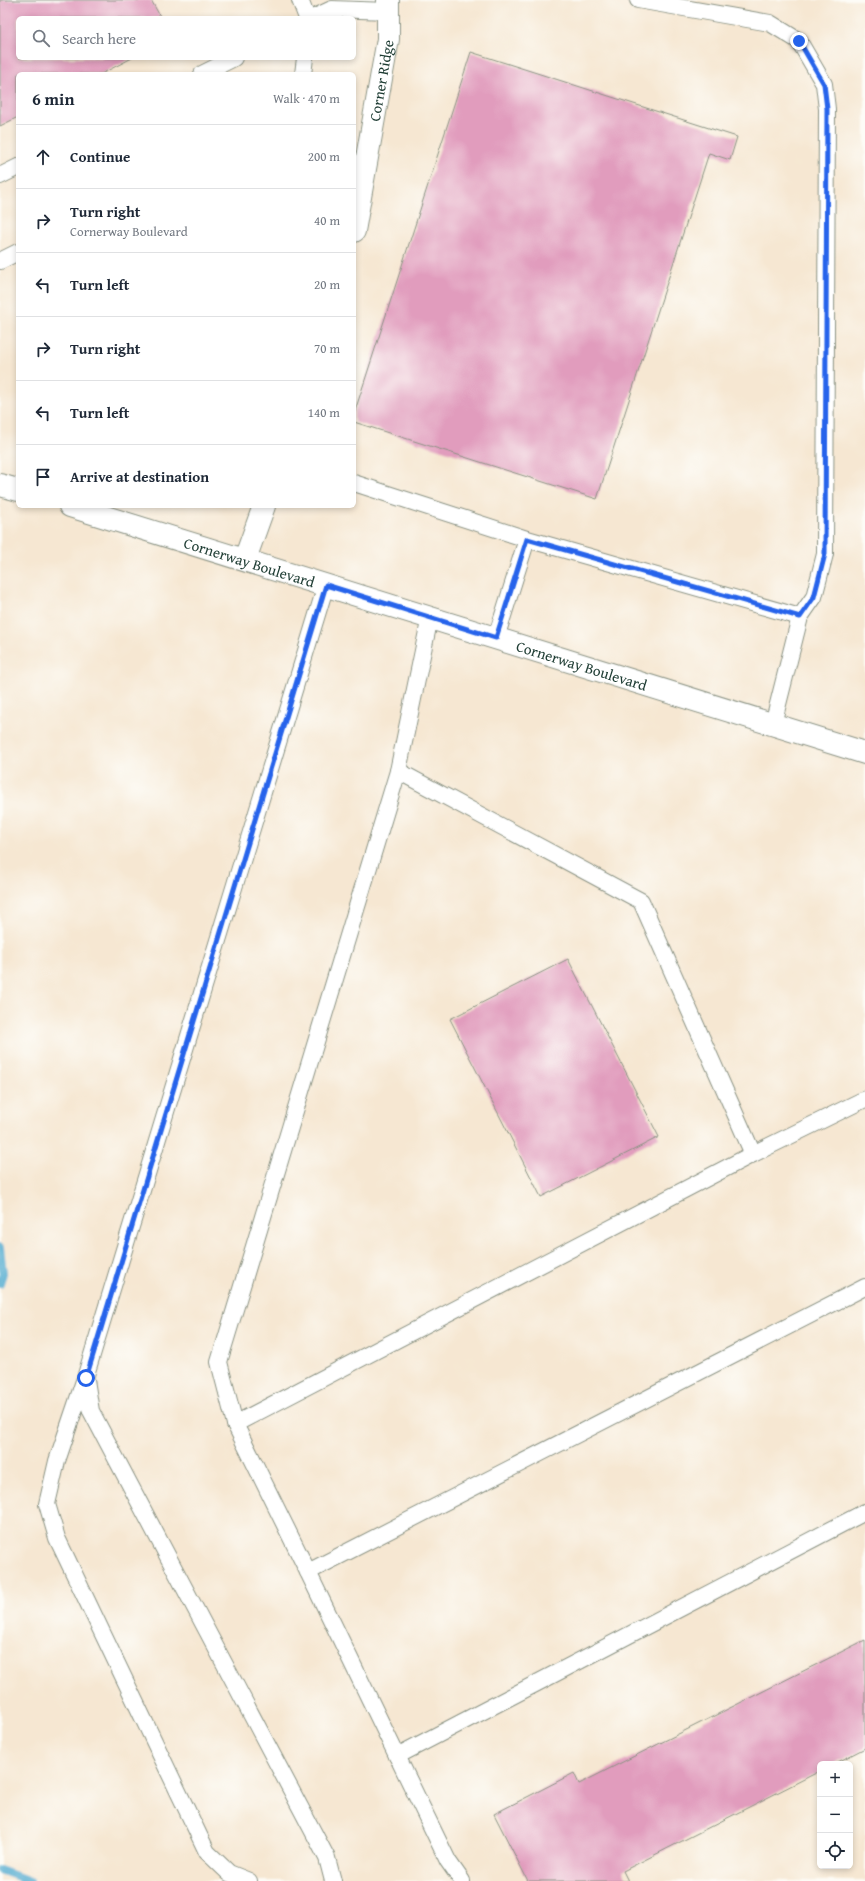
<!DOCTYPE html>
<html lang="en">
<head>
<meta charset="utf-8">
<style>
  :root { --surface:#fff; --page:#f2f2f3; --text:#1f2937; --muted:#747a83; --line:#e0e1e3 }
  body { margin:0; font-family:"Gentium Book Plus",serif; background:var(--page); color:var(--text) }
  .controls { position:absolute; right:12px; bottom:12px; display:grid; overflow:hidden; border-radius:6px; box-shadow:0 2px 6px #0003 }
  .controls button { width:36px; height:36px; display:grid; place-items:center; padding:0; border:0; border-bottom:1px solid var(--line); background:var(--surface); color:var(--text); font:20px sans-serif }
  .stop { position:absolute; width:12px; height:12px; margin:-9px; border:3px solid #2563eb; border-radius:50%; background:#fff }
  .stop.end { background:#2563eb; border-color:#fff; box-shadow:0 1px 4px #0008 }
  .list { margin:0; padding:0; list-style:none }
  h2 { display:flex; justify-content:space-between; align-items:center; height:52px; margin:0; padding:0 16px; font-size:17px }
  h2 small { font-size:13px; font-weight:400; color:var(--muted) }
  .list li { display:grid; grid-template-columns:26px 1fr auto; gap:12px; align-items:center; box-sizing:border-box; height:64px; padding:0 16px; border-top:1px solid var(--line) }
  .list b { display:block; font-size:15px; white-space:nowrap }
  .list p { margin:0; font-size:13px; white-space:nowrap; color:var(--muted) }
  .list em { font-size:13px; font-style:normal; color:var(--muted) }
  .icon { flex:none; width:22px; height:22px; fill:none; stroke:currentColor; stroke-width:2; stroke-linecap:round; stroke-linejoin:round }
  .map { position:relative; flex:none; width:865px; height:1881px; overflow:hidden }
  .search { position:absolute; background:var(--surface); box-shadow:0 2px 6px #0003; left:16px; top:16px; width:340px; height:44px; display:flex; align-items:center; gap:10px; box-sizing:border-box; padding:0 14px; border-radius:6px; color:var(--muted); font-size:15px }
  .panel { position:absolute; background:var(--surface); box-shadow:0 2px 6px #0003; left:16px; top:72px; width:340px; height:436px; border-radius:6px }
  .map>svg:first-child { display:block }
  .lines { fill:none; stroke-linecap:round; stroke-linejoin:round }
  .stream { stroke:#52acd0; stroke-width:8 }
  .building { fill:#e19cbd }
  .lane-casing { stroke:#8a9283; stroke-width:18 }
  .street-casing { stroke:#8a9283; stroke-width:24 }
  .lane { stroke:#fff; stroke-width:16 }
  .street { stroke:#fff; stroke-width:22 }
  .route { stroke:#2563eb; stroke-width:5 }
  .labels { text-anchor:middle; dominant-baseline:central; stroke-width:4; stroke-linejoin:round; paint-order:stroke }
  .street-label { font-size:15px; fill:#1f3d34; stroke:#fdfcf7 }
</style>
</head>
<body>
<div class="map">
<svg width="865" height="1881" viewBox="0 0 865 1881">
  <rect width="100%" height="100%" fill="#fdfcf7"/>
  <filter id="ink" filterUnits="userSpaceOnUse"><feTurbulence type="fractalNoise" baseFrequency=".025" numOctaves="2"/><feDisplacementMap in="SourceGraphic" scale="8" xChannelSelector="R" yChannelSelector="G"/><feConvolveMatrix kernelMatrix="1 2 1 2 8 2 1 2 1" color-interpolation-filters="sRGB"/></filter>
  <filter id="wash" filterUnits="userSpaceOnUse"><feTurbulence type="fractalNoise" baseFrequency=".012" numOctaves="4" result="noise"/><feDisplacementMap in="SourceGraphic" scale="16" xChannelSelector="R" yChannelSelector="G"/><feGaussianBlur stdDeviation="0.9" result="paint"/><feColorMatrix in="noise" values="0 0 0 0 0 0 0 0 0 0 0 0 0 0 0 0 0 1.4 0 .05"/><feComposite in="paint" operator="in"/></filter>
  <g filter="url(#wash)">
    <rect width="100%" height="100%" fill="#f6e7d2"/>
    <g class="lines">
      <g class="stream">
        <path d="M0,1248L3,1273L0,1284"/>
        <path d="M0,1870L30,1881"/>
      </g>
    </g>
    <g id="blocks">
      <g class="building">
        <path d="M0,0H151L161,18H18V58H132L101,74H18V117L0,126Z"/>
        <path d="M471,52L737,137L730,160L709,153L597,499L354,422V414Z"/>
        <path d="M568,959L659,1137L541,1197L450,1019Z"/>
        <path d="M865,1640V1748L834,1764H820V1771L623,1871L628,1881H528L494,1814L574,1773L579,1784Z"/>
      </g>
    </g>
  </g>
  <g filter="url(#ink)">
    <use href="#blocks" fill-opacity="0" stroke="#8a9283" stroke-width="1"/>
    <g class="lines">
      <defs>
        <g id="lane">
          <path d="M300,0L307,18"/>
          <path d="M638,0L770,23L799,41L824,84L827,109L825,554L814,597L800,617L773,724"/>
          <path d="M313,18L332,9L388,11"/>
          <path d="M202,74L234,58"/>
          <path d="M303,74L305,58"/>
          <path d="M0,176L18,167"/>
          <path d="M0,261L18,252"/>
          <path d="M354,483L527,539"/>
          <path d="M430,617L398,771L219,1362L235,1424L308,1572L448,1861L462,1881"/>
          <path d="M496,638L527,539L800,617"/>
          <path d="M398,771L641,901L753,1154L865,1099"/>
          <path d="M86,1380L91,1411L327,1858L333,1881"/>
          <path d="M235,1424L753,1154"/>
          <path d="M308,1572L865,1287"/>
          <path d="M397,1756L865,1512"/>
          <path d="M249,1881L229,1873L207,1852L57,1538L47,1504L57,1461L85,1378L326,585"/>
        </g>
        <g id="street">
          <path id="s1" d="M354,231L388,39V0"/>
          <path d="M0,485L18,490"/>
          <path id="s2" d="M70,506L865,753"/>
          <path d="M245,559L264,506"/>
        </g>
      </defs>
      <use href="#lane" class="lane-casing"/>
      <use href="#street" class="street-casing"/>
      <use href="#lane" class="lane"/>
      <use href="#street" class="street"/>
    </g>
  </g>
  <g class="lines" filter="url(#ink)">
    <path class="route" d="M86,1378L326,585L496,638L527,539L800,617L814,597L825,554L827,109L824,84L799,41"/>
  </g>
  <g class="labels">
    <g class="street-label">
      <text stroke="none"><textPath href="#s1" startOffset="153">Corner Ridge</textPath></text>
      <text stroke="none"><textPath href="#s2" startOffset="188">Cornerway Boulevard</textPath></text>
      <text stroke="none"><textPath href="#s2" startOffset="536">Cornerway Boulevard</textPath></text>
    </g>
  </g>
</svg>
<div class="controls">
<button>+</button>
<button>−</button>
<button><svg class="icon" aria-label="locate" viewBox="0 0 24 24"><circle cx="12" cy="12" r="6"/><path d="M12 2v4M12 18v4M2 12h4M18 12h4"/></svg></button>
</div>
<div class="stop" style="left:86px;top:1378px"></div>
<div class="stop end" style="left:799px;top:41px"></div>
<div class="search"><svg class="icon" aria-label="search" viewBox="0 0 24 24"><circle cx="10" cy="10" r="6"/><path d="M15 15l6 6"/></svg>Search here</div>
<section class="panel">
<h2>6 min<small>Walk · 470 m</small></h2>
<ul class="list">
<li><svg class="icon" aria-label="ahead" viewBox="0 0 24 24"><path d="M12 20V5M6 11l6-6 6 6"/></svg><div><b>Continue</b></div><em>200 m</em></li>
<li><svg class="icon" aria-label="right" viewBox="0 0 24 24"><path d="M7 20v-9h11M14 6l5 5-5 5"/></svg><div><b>Turn right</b><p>Cornerway Boulevard</p></div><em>40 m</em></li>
<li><svg class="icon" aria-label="left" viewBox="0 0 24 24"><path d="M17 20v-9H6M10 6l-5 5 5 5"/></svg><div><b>Turn left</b></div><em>20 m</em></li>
<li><svg class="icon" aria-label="right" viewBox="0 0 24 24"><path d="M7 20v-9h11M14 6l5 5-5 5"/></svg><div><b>Turn right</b></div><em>70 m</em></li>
<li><svg class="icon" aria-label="left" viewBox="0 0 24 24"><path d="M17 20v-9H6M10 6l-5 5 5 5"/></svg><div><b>Turn left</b></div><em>140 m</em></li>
<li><svg class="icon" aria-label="arrive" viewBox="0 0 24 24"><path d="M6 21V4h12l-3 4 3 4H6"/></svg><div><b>Arrive at destination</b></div></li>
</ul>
</section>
</div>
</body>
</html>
